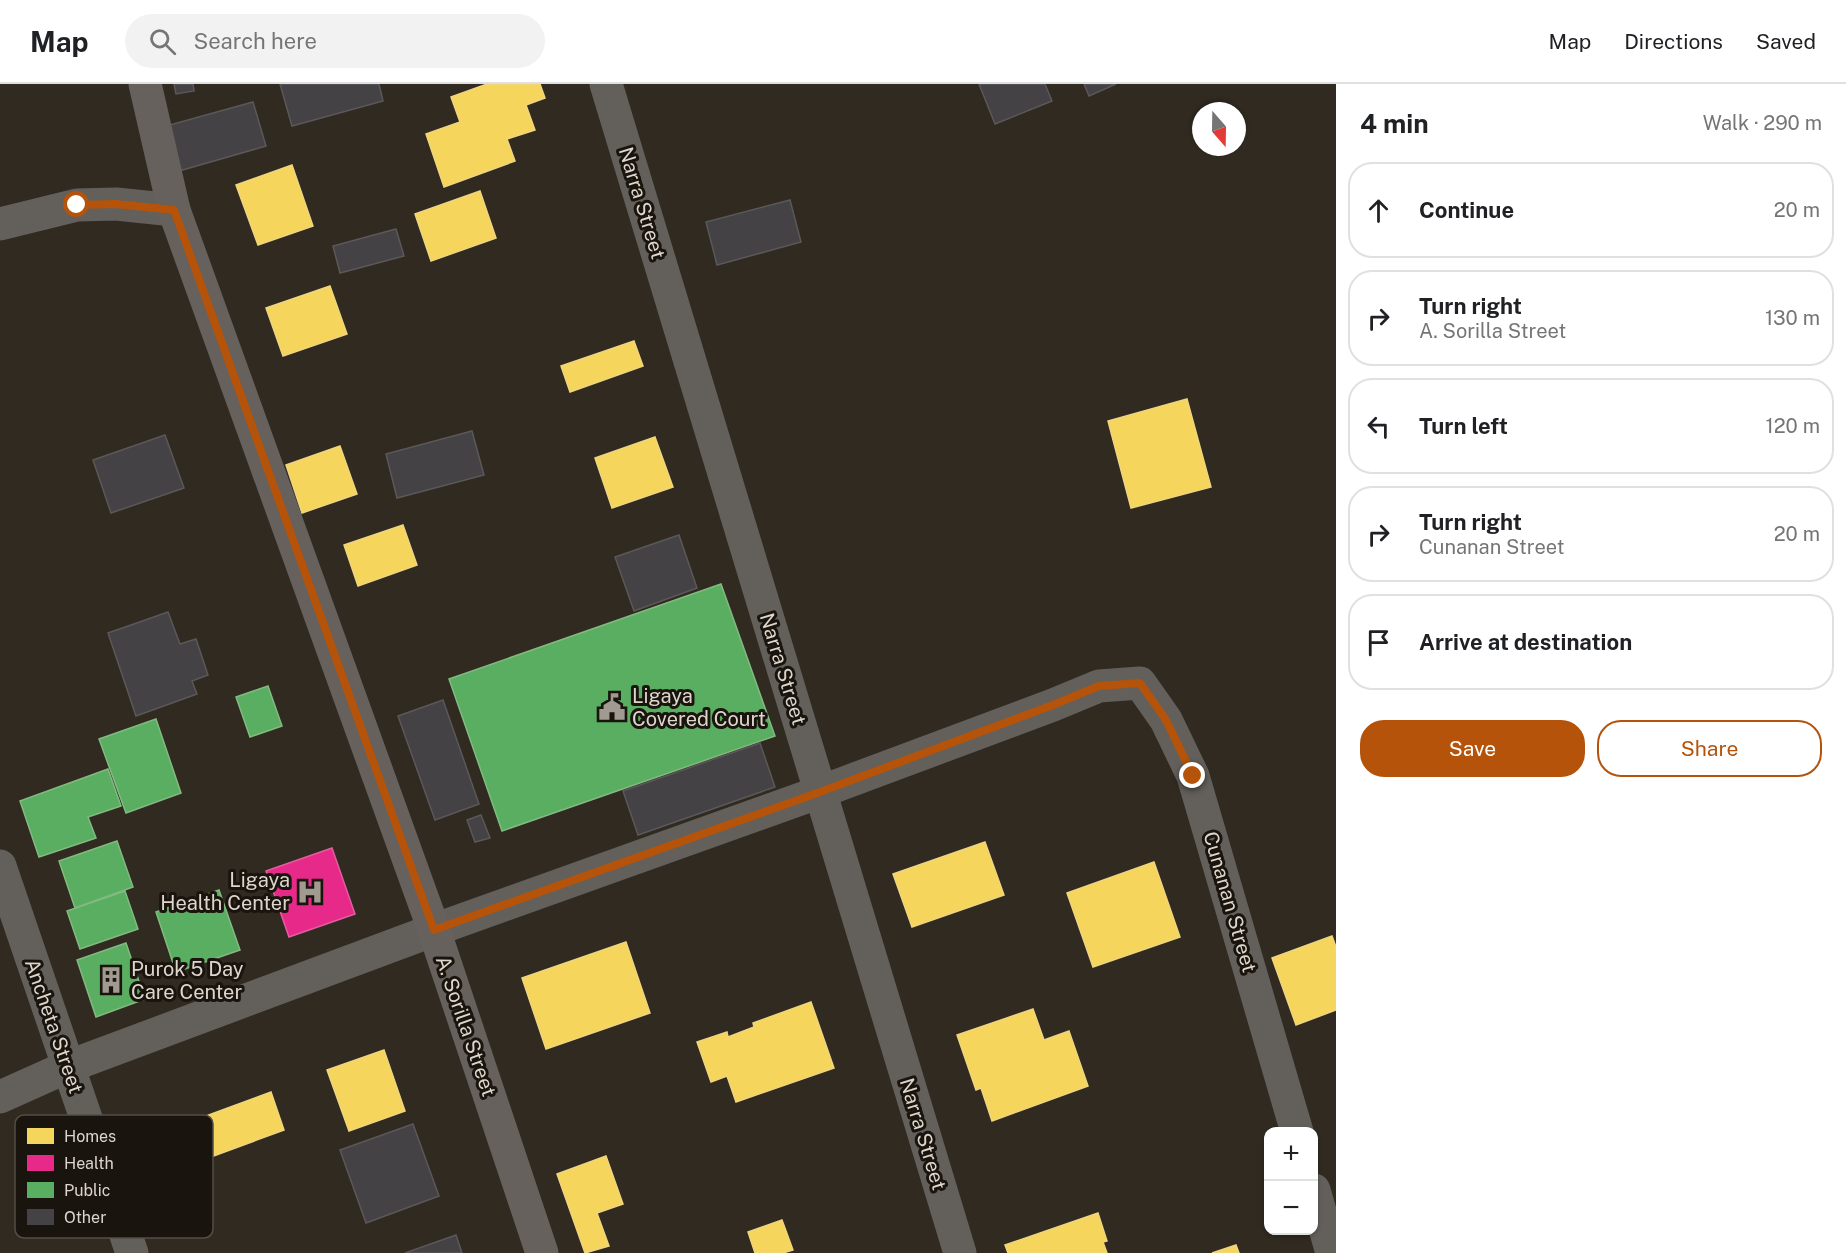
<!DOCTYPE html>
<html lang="en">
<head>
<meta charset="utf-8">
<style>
  :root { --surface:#fff; --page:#f2f2f2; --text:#202124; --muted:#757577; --line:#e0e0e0; --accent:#b45309 }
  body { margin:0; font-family:"Public Sans",sans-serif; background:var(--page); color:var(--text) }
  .controls { position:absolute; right:18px; bottom:18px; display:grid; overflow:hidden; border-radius:12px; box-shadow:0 2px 4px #0004 }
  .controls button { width:54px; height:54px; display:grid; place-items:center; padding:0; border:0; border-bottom:2px solid var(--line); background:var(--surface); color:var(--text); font:30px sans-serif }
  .compass { position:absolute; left:1192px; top:18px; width:54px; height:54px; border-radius:50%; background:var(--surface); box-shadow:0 2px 4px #0004; rotate:160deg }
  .stop { position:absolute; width:18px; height:18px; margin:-14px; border:4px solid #b45309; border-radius:50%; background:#fff }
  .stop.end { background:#b45309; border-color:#fff; box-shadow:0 2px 6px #0008 }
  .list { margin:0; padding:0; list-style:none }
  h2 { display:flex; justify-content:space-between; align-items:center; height:78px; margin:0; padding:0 24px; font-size:26px }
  h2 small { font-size:20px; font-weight:400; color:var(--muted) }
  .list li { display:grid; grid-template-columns:39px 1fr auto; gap:18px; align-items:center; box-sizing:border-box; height:96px; margin:0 12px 12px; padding:0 12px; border:2px solid var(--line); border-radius:24px }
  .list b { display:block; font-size:22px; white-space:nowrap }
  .list p { margin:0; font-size:20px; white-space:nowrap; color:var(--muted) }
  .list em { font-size:20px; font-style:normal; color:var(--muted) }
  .actions { display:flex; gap:12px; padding:18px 24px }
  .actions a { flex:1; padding:14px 0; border:2px solid var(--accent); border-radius:24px; text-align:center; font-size:21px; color:var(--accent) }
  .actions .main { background:var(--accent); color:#fff }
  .icon { flex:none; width:33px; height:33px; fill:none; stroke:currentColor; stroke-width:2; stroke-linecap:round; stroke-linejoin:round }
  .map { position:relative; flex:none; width:1336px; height:1169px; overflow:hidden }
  header { display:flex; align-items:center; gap:36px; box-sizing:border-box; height:84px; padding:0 30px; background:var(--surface); border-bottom:2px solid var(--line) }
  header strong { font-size:28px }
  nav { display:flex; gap:33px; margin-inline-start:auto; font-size:21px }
  .search { width:420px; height:54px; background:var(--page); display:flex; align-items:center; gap:15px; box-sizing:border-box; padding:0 21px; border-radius:33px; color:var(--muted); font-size:22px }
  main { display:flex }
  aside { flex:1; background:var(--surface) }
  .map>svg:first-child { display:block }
  .homes { fill:#f6d55c; stroke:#efd57e; stroke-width:1.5 }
  .health { fill:#e7298a; stroke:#e45d9e; stroke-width:1.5 }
  .public { fill:#5aae61; stroke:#82ba81; stroke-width:1.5 }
  .building { fill:#444245; stroke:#5b5859; stroke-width:1.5 }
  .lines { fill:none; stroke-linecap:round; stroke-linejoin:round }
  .street { stroke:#63605c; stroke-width:33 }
  .secondary { stroke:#66615c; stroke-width:33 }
  .route { stroke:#b45309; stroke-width:8 }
  .labels { text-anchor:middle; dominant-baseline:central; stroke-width:6; stroke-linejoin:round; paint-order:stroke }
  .street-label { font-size:20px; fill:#ded6cd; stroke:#19140d }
  .poi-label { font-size:20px; fill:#ded6cd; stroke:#19140d; text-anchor:start }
  .key { fill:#19140d; stroke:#544e47; stroke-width:1.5 }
  .key-label { font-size:16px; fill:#ded6cd }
</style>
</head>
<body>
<header>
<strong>Map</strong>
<div class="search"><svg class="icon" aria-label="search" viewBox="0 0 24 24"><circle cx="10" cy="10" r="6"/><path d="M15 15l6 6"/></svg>Search here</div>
<nav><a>Map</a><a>Directions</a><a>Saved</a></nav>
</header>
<main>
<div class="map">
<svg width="1336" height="1169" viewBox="0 0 1336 1169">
  <rect width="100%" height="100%" fill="#302a21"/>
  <g class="homes">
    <path d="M487,0H540L545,14L526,21L535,46L507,55L515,77L444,103L426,50L460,38L451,13Z"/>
    <path d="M292,81L313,142L258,161L236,101Z"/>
    <path d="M480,107L496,154L431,177L415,130Z"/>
    <path d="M330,202L347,250L283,272L266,224Z"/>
    <path d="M634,257L643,282L570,308L561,282Z"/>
    <path d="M1187,315L1211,403L1131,424L1108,337Z"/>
    <path d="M655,353L673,403L612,424L595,374Z"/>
    <path d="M340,362L357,410L302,429L286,381Z"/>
    <path d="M403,441L417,481L358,502L344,461Z"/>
    <path d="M985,758L1004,811L912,843L893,790Z"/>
    <path d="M1154,778L1180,853L1093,883L1067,809Z"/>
    <path d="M1332,852L1336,863V926L1296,941L1272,874Z"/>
    <path d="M626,858L650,929L546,965L522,894Z"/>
    <path d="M811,918L834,984L736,1018L727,992L711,998L697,958L727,948L728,953L754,943L753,939Z"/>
    <path d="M1033,925L1044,956L1069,947L1088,1002L992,1037L981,1004L976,1006L957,951Z"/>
    <path d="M384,966L405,1027L349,1047L327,986Z"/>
    <path d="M271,1008L284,1046L200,1077L187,1039Z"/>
    <path d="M606,1072L623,1120L597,1129L609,1162L585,1169L557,1090Z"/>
    <path d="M1098,1129L1107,1157L1103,1158L1107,1169H1008L1005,1161Z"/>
    <path d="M782,1136L793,1166L783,1169H755L748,1148Z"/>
    <path d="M1236,1161L1239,1169H1212Z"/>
  </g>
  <path class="health" d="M332,764L355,830L289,853L266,787Z"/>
  <g class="public">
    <path d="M721,500L775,652L502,747L449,595Z"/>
    <path d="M268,602L282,642L250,653L236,613Z"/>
    <path d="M156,635L181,709L126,729L99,655Z"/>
    <path d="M108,685L121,722L88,733L96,754L39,773L20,717Z"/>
    <path d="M117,757L133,803L75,824L59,777Z"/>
    <path d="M219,806L240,866L176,888L156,828Z"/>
    <path d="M125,807L138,845L80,865L67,827Z"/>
    <path d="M126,859L145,915L96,933L77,876Z"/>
  </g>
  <g class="building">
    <path d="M174,0H193L194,7L176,10Z"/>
    <path d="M280,0H379L383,17L292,42Z"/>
    <path d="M979,0H1045L1052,17L995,40Z"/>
    <path d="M1084,0H1116L1089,12Z"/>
    <path d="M253,18L266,62L179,87L166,42Z"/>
    <path d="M790,116L801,158L717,181L706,138Z"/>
    <path d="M396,145L404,172L340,189L333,162Z"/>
    <path d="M472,347L484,391L397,414L386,370Z"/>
    <path d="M165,351L184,404L111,429L93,376Z"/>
    <path d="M679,451L697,504L634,527L615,473Z"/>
    <path d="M168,528L180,560L196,555L208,591L192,597L197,610L136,632L108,549Z"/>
    <path d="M443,616L479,720L435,736L398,632Z"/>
    <path d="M760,659L775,703L638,751L623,707Z"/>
    <path d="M481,731L490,754L475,758L467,736Z"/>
    <path d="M413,1040L439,1112L366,1139L340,1066Z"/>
    <path d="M456,1151L462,1169H405Z"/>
  </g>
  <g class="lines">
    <g class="street">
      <path d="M606,0L960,1169"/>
      <path d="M0,140L77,121L116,120L174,126"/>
      <path d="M0,782L132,1169"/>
      <path d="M0,1013L67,983L434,846L820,708L1053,621L1099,602L1140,599L1166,636L1193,692L1297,1048"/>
      <path d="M1314,1106L1332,1169"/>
    </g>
    <path class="secondary" d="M145,0L174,126L434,846L542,1169"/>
  </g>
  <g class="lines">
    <path class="route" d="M77,121L116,120L174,126L434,846L820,708L1053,621L1099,602L1140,599L1166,636L1193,692"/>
  </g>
  <defs>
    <symbol id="civic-bare" viewBox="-9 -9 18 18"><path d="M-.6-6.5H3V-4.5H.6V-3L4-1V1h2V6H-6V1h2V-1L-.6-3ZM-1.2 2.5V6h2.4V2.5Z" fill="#a19a91" stroke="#19140d" stroke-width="2.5" paint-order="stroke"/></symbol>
    <symbol id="hospital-bare" viewBox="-9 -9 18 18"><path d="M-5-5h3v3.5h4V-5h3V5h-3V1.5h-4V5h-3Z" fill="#a19a91" stroke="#19140d" stroke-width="2.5" paint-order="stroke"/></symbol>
    <symbol id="building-bare" viewBox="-9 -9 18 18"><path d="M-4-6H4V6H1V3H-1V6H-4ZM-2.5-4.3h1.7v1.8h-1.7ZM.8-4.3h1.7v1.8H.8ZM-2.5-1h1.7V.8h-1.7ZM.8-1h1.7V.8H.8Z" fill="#a19a91" stroke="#19140d" stroke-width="2.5" paint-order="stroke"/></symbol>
  </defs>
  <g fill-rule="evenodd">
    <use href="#civic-bare" x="593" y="604" width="38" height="38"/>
    <use href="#hospital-bare" x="291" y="789" width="38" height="38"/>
    <use href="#building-bare" x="92" y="877" width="38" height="38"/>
  </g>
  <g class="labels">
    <g class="street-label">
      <text transform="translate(642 119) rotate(73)">Narra Street</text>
      <text transform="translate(783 585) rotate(73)">Narra Street</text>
      <text transform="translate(1230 818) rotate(74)">Cunanan Street</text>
      <text transform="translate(54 942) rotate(71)">Ancheta Street</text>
      <text transform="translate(466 942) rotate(71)">A. Sorilla Street</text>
      <text transform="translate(923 1050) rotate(73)">Narra Street</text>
    </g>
    <g class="poi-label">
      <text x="632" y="612">Ligaya<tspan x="632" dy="23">Covered Court</tspan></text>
      <text x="290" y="796" text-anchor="end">Ligaya<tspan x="290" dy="23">Health Center</tspan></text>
      <text x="131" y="885">Purok 5 Day<tspan x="131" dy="23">Care Center</tspan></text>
    </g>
  </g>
  <rect x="15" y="1031" width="198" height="123" rx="9" class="key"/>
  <rect x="27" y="1044" width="27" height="16" fill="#f6d55c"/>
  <rect x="27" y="1071" width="27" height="16" fill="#e7298a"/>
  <rect x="27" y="1098" width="27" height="16" fill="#5aae61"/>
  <rect x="27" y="1125" width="27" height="16" fill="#444245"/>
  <g class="key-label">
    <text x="64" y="1058">Homes</text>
    <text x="64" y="1085">Health</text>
    <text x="64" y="1112">Public</text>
    <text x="64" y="1139">Other</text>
  </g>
</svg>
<div class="controls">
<button>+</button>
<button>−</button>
</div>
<svg class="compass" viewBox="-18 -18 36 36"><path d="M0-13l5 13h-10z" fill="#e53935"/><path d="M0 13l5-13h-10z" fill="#757577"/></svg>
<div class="stop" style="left:77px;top:121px"></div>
<div class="stop end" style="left:1193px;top:692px"></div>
</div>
<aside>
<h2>4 min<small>Walk · 290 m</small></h2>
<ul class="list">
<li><svg class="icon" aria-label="ahead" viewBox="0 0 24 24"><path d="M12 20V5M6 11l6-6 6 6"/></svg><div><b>Continue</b></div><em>20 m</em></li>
<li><svg class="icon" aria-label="right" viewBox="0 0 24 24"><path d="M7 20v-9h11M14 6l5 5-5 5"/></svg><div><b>Turn right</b><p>A. Sorilla Street</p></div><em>130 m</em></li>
<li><svg class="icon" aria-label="left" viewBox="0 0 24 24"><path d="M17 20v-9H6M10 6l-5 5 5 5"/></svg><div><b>Turn left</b></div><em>120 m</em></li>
<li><svg class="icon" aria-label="right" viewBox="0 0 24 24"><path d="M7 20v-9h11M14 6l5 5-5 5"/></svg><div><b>Turn right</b><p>Cunanan Street</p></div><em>20 m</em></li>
<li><svg class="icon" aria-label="arrive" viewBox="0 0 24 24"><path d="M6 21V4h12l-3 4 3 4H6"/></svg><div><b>Arrive at destination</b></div></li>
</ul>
<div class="actions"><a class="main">Save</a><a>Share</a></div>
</aside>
</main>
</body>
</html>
